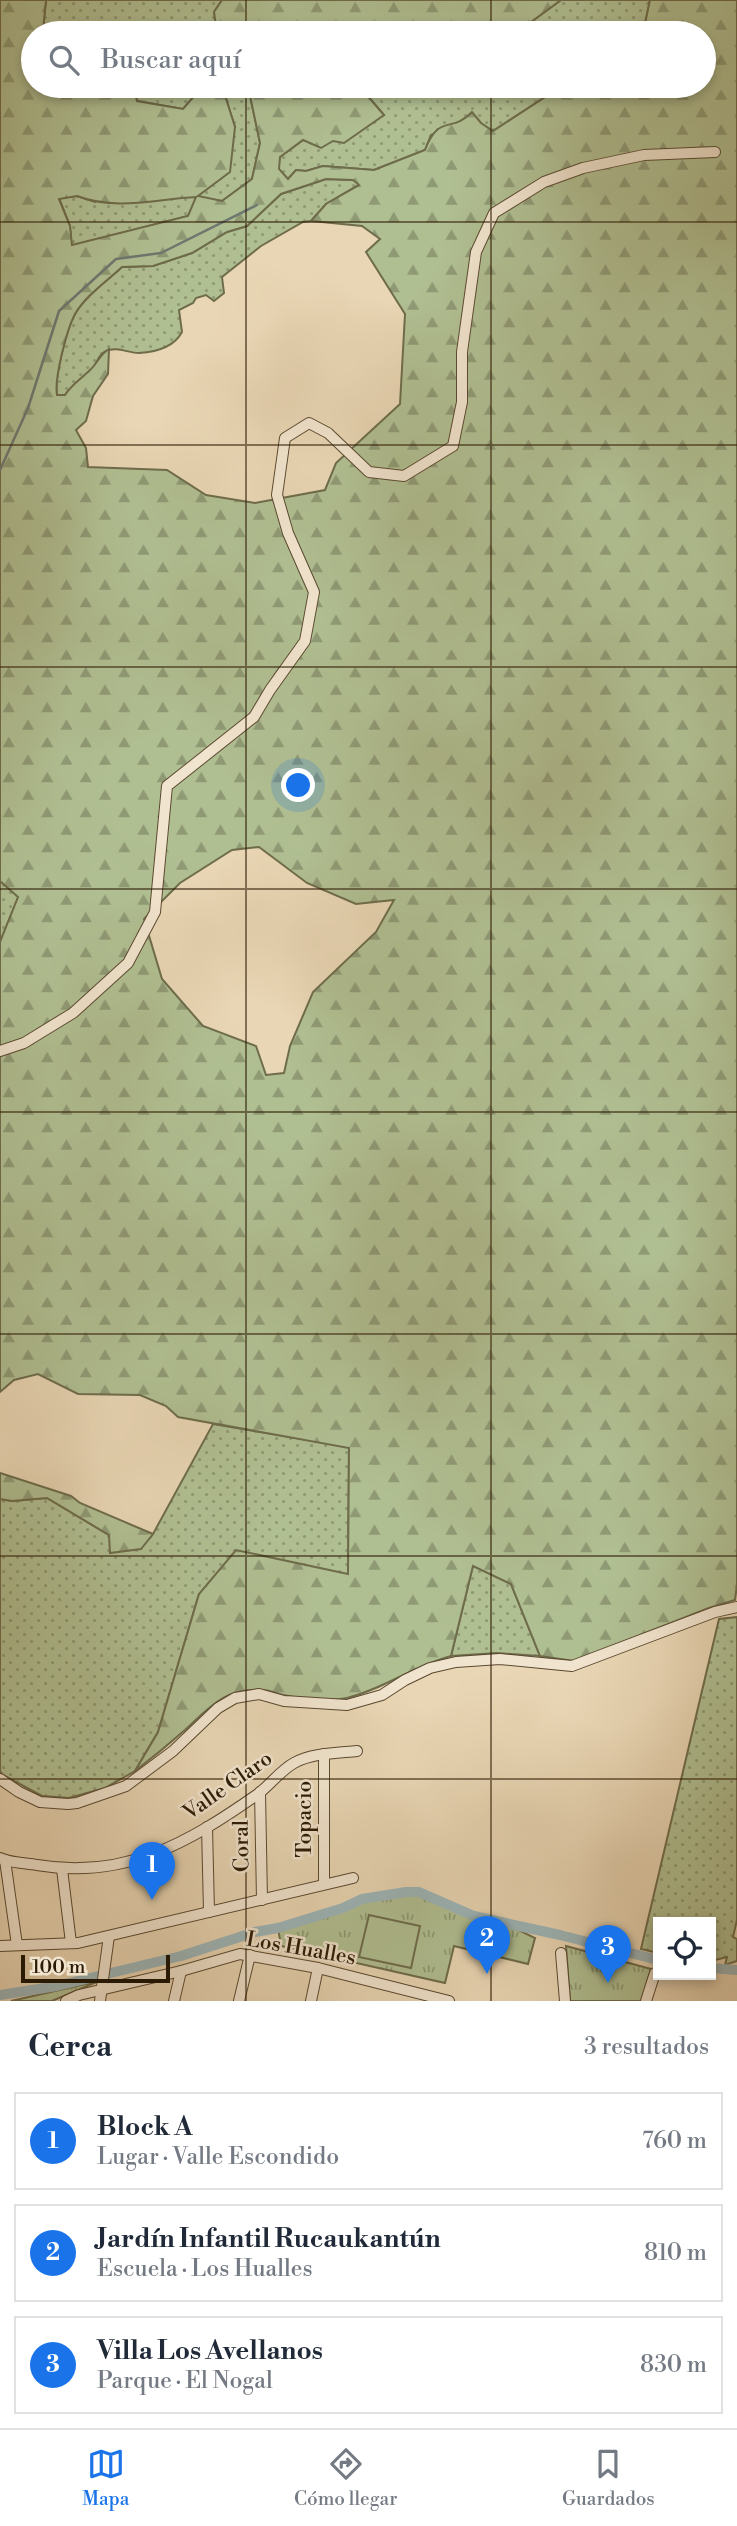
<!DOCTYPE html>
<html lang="es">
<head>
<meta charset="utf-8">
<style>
  :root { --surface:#fff; --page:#f2f2f3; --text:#1f2937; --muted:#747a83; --line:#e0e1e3; --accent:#1a73e8 }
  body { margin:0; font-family:"Libre Bodoni",serif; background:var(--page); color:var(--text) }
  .controls { position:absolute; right:21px; bottom:21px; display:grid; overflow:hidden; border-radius:0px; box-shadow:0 4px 10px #0003 }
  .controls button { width:63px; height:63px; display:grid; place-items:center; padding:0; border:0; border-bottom:2px solid var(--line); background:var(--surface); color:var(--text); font:35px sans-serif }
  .scale { position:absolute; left:21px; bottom:18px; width:149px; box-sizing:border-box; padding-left:7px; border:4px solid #2b1a04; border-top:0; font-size:19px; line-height:24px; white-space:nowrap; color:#2b1a04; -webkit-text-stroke:5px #f1e4ce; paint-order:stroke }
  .you { position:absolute; left:299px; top:786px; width:24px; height:24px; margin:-18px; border:5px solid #fff; border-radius:50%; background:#1a73e8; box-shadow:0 0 0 10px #1a73e833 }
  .badge { display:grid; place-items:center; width:46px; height:46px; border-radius:50%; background:var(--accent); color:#fff; font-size:23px; font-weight:700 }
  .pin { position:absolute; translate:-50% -58px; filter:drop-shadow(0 2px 4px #0008) }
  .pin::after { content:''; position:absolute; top:37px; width:24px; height:21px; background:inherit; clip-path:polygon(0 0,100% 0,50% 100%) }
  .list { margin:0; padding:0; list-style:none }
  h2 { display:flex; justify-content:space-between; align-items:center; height:91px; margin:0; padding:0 28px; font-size:30px }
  h2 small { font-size:23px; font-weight:400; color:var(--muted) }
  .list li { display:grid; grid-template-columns:46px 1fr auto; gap:21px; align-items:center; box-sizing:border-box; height:98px; margin:0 14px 14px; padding:0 14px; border:2px solid var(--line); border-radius:0px }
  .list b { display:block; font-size:26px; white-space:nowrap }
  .list p { margin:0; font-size:23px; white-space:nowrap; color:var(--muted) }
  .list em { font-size:23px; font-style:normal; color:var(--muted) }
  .icon { flex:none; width:38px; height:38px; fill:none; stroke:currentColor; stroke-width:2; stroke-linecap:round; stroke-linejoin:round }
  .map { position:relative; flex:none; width:737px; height:2001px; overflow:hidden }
  .search { position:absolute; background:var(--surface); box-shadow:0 4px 10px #0003; left:21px; right:21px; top:21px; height:77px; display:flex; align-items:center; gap:18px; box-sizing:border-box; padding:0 24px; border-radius:38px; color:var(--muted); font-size:26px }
  .sheet { height:427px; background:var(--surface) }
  nav { display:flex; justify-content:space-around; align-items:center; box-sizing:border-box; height:98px; border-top:2px solid var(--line); background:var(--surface); font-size:19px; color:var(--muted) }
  nav a { display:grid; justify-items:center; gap:4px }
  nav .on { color:var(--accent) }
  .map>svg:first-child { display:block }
  .grass { fill:url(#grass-dots); stroke:#6e6c4b; stroke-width:2 }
  .forest { fill:url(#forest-firs); stroke:#6e6c4b; stroke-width:2; fill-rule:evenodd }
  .park { fill:url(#park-tufts); stroke:#6e6c4b; stroke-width:2 }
  .garden { fill:#b0bf92; stroke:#6e6c4b; stroke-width:2 }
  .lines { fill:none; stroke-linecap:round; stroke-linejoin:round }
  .stream { stroke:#6f7871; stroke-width:2.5 }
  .canal { stroke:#9db6b9; stroke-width:10 }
  .minor-casing { stroke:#5a4930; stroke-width:12 }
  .minor { stroke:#f1e4ce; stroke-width:10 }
  .grid { fill:none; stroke:#2b1a04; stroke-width:2; stroke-opacity:0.55 }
  .labels { text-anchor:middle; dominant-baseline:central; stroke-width:5; stroke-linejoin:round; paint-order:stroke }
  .street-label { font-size:21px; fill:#2b1a04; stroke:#f1e4ce }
</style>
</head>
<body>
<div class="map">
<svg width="737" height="2001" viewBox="0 0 737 2001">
  <defs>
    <pattern id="grass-dots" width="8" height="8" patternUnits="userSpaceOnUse" patternTransform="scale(1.75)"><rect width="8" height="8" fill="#b0bf92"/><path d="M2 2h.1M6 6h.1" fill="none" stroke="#8f9a75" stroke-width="1.8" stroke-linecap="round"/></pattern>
    <pattern id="forest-firs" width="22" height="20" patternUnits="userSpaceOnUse" patternTransform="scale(1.75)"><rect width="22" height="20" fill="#b0bf92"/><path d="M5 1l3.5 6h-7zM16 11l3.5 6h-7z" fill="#8f9a75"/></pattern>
    <pattern id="park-tufts" width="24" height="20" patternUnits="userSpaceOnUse" patternTransform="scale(1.75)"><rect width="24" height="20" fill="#b0bf92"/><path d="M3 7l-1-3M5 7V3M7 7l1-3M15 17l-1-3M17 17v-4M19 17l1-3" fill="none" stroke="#8f9a75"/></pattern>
  </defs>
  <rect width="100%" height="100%" fill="#e9d6b4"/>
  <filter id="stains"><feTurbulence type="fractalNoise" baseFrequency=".00286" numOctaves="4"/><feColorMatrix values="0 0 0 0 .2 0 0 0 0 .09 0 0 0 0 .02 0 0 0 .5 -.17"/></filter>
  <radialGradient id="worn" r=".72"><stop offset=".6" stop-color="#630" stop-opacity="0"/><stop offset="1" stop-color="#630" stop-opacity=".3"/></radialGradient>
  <g class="grass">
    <path d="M46,0H222L214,12L217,33H107L105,31L43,30Z"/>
    <path d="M561,0H650L643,33H516Z"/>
    <path d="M133,86H203L183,109L137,101Z"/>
    <path d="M222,86H248L260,143L252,179L222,201L197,197L188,216L71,246L70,226L59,198L77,196L95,202L235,127Z"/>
    <path d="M359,86H562L493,131C468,115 455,125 431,135L425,150L374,170L323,166L306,171L296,170L288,179L278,169L280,157L303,140L333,141L384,115Z"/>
    <path d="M326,179L353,180L360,184L326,204L311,221L303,222L261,246L222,277L224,293L214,301L206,295L196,298L193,303L179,310L182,332C174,347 155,352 139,353C128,353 117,346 106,351C98,355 98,361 93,368C85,378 73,384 65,395H57C54,379 66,330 75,314C85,296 107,281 122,267L153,266L192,253L227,232L247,226L281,194Z"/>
    <path d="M0,881L19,896L0,942Z"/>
    <path d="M213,1424L349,1447L348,1574L199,1594L158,1732L135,1771L105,1788L69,1798L42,1796L3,1775L0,1771V1499L12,1501L47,1498L109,1535L140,1549L153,1534Z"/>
    <path d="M473,1565L511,1584L540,1656L496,1653L451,1656Z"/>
    <path d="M737,1617V1920L733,1937L737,1939V1961L725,1965L727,1957L711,1961V1922H658V1953L641,1949L719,1619Z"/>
  </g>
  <g class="forest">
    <path d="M0,0H46L43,30L105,31L107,33H33V86H133L137,101L183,109L203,86H222L235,127L230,172L198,196L222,201L252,179L260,143L248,86H359L384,115L344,143L333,141L321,148L303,140L280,157L279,169L288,179L296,170L306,171L323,166L374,170L425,150C439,113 451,134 472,112L481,123L493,131L562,86H704V33H643L650,0H737V1585L735,1600L709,1608L574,1661L540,1656L511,1584L473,1566L451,1656C413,1666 384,1689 347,1698C327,1702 303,1699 283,1695C276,1693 269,1690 262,1690C225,1688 210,1707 185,1730C169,1744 152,1758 135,1771L158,1732L199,1594L236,1550L348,1574L349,1448L178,1417L166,1406L140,1395L78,1394L38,1374L14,1380L0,1392V942L18,897L0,881ZM326,179L353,180L359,185L326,204L311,221L362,226L380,239L366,252L405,314L400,404L336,463L325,490L255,503L206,495L167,470L88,467L86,448L76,430L86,421L93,396L108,374L109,349C99,355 98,363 90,370C81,379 72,384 65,395H57C54,378 67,329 75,314C85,296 107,281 122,267L153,266L192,253L227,232L247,226L281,194ZM77,196C117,211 155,199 196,197L188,216L72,245L70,226L59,199ZM259,847L307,883L356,904L394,900L376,932L313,992L290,1046L284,1073L266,1075L256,1046L203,1026L162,979L144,919L180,883L232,850Z"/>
    <path d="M222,0H561L516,33H217L214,12Z"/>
    <path d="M0,1473L71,1496L80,1503L153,1534L141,1549L110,1553L109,1535L47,1498L12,1501L0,1499Z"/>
  </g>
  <g class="park">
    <path d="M406,1892H419L474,1916L508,1925L535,1938L528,1964L454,1946L445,1983L281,1946L278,1928L343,1908L362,1899Z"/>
    <path d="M566,1946L651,1969L641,2001H570Z"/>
    <path d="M99,1981L52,2001H11Z"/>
  </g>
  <path class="garden" d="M369,1915L420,1926L411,1968L359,1957Z"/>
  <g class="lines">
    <path class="stream" d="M0,470L28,408L59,311L116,259L161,253L257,205"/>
    <g class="canal">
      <path d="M711,1968L737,1970"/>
      <path d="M0,1995L57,1986L181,1956L255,1932L278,1928L343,1908L362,1899L406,1892H419L474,1916L560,1935L658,1960"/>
    </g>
    <defs>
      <g id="minor">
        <path d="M0,1051L24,1043L73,1013L128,963L155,912L167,786L254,717L270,690L305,641L314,592L288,533L277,495L285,438L309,423L328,433L369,472L404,476L453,446L462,402V352L476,252L494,213L544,182L583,168L644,155L715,152"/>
        <path d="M0,1779L19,1792L40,1802L68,1804L77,1803L126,1786L173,1751L218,1708L235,1698L259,1694L284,1701L347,1705L382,1695L405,1680L430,1668L456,1662L500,1659L572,1666L715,1612L737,1607"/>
        <path d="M260,1792L262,1900"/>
        <path d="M207,1827L209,1912"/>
        <path d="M0,1858C11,1863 25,1863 37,1865C125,1880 188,1843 258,1794C270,1785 281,1770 294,1763C312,1753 337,1753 357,1751"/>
        <path d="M5,1860L17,1945"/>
        <path d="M62,1869L71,1943"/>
        <path d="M324,1883V1754"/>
        <path d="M0,1946L78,1943L353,1878"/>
        <path d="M561,1953L565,2001"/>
        <path d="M66,2001L79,1995L181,1971L240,1954L318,1968L449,2001"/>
        <path d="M100,2001L109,1936"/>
        <path d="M174,2001L181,1971"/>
        <path d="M239,2001L250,1955"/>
        <path d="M311,2001L318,1968"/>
        <path d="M646,2001L655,1973"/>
      </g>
    </defs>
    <use href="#minor" class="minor-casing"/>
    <use href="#minor" class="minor"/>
  </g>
  <path class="grid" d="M246,0V33M491,0V33M246,86V2001M491,86V2001M0,222H737M0,445H737M0,667H737M0,889H737M0,1112H737M0,1334H737M0,1556H737M0,1779H737"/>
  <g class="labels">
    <g class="street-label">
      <text transform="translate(228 1786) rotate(-35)">Valle Claro</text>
      <text transform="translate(305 1819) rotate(-90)">Topacio</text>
      <text transform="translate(242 1846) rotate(-91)">Coral</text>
      <text transform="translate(301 1949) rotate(10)">Los Hualles</text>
    </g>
  </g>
  <rect width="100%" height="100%" filter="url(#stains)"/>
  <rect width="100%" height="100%" fill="url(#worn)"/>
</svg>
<div class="controls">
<button><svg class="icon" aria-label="locate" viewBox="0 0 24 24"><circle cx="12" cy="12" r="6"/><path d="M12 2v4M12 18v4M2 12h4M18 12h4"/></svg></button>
</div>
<div class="scale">100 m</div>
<div class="you"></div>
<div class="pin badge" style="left:152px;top:1900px">1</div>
<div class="pin badge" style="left:487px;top:1974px">2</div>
<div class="pin badge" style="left:608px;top:1983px">3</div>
<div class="search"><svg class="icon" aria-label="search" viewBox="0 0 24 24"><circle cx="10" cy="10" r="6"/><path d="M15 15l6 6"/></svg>Buscar aquí</div>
</div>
<section class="sheet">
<h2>Cerca<small>3 resultados</small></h2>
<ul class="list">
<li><span class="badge">1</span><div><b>Block A</b><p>Lugar · Valle Escondido</p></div><em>760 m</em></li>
<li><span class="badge">2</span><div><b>Jardín Infantil Rucaukantún</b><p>Escuela · Los Hualles</p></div><em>810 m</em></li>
<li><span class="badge">3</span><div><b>Villa Los Avellanos</b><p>Parque · El Nogal</p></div><em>830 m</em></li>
</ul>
</section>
<nav>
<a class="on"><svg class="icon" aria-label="map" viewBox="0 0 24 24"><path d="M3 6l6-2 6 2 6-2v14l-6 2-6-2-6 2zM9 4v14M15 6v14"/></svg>Mapa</a>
<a><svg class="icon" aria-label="directions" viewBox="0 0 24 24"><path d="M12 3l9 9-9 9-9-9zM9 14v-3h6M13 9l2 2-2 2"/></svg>Cómo llegar</a>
<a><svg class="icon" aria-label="saved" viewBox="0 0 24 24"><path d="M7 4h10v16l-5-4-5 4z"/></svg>Guardados</a>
</nav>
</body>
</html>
